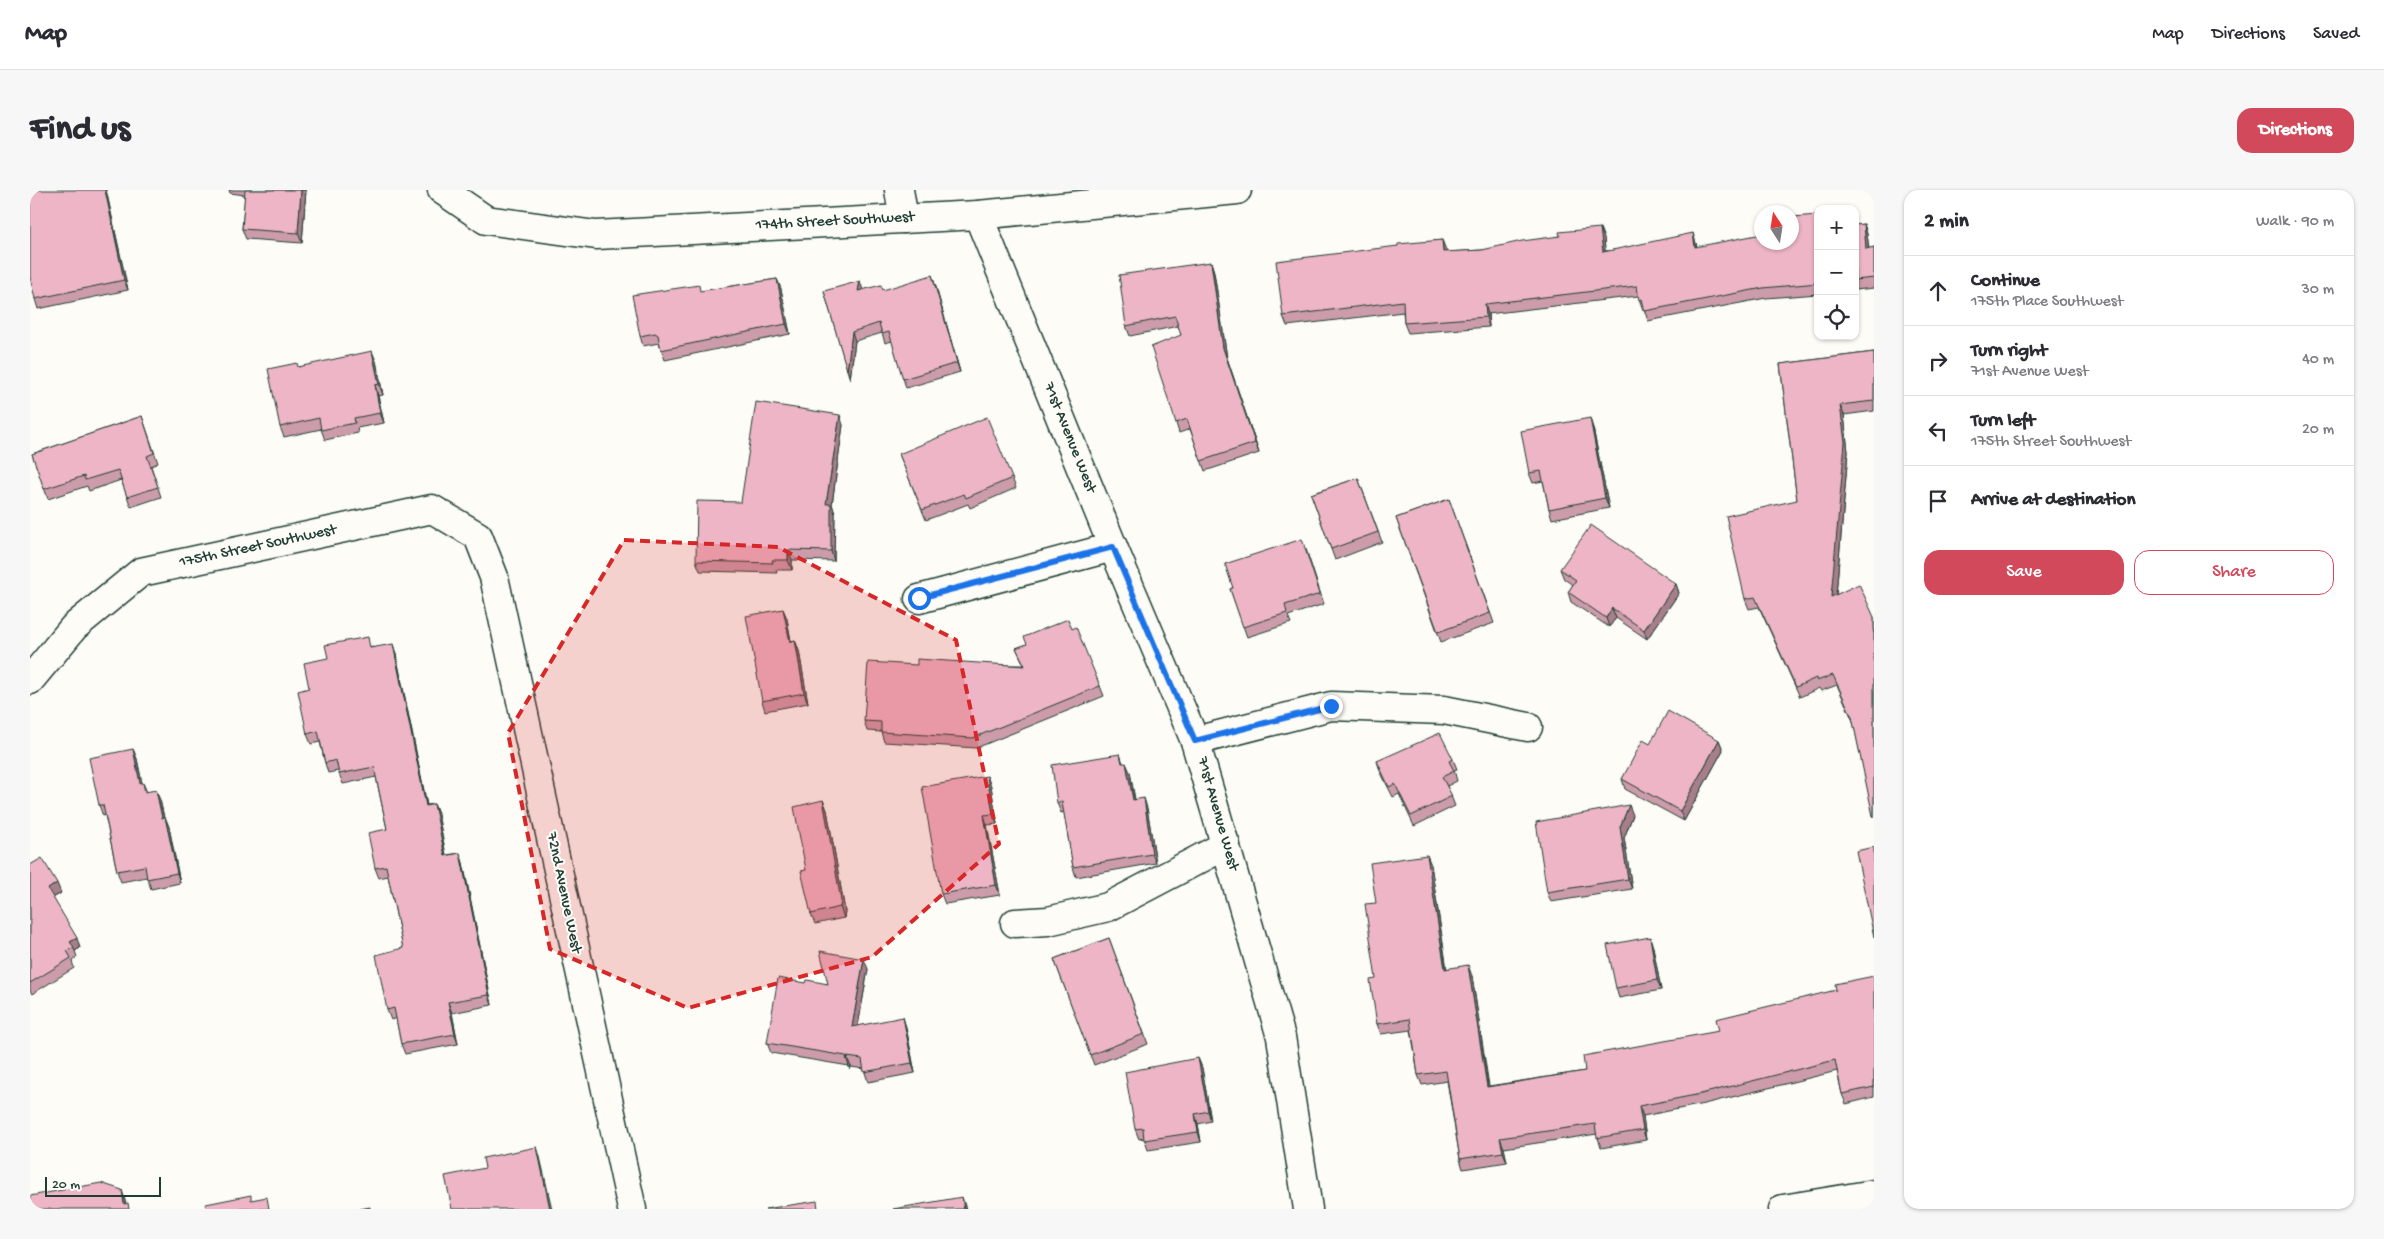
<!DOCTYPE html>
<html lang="en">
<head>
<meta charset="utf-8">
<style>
  :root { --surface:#fff; --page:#f7f7f7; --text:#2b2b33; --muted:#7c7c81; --line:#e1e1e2; --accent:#d1495b }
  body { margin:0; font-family:"Gochi Hand",sans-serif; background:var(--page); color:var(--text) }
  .controls { position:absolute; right:15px; top:15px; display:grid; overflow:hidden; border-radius:10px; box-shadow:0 1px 4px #0004 }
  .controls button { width:45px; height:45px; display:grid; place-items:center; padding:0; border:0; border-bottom:1px solid var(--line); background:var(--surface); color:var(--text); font:25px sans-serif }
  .compass { position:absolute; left:1724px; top:15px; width:45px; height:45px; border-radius:50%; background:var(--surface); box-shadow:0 1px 4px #0004; rotate:348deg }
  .scale { position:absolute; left:15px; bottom:12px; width:116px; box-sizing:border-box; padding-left:5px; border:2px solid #1f3d34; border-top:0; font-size:14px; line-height:18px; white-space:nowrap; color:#1f3d34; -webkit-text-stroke:4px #fdfcf7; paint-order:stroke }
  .stop { position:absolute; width:15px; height:15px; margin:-11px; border:4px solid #1a73e8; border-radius:50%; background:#fff }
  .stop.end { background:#1a73e8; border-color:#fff; box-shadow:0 1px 5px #0008 }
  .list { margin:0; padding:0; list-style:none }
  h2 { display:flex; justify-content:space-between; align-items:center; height:65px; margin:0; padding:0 20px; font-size:21px }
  h2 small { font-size:16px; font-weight:400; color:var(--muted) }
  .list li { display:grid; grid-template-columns:32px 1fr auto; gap:15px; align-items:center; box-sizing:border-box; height:70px; padding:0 20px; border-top:1px solid var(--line) }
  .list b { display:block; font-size:19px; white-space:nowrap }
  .list p { margin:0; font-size:16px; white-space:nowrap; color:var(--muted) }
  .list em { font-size:16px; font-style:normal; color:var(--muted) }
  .actions { display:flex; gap:10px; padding:15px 20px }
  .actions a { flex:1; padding:11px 0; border:1px solid var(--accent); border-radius:15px; text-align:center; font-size:18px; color:var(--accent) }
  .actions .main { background:var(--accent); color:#fff }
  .icon { flex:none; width:28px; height:28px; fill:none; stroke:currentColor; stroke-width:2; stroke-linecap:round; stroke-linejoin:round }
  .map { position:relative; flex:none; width:1844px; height:1019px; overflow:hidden; border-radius:15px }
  header { display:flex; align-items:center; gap:30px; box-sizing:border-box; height:70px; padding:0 25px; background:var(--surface); border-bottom:1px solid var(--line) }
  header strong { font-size:24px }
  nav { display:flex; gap:28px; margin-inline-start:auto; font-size:18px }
  .intro { display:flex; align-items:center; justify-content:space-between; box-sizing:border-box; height:120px; padding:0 30px }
  h1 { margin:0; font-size:35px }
  .button { padding:12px 22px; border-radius:15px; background:var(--accent); color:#fff; font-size:18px; font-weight:700 }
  main { display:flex; gap:30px; padding:0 30px }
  aside { flex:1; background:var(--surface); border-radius:15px; box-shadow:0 1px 4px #0004 }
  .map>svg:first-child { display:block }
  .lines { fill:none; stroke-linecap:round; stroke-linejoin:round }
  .minor-casing { stroke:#1f3d34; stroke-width:31 }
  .minor { stroke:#fdfcf7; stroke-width:28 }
  .wall { fill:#cd9caa; stroke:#1f3d34 }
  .shaded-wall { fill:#a77f8b; stroke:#1f3d34 }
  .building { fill:#eeb5c6; stroke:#1f3d34 }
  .route { stroke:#1a73e8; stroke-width:6 }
  .marked { fill:#d62828; fill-opacity:0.2; stroke:#d62828; stroke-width:4; stroke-dasharray:10 6; stroke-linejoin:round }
  .labels { text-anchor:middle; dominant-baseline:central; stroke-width:4; stroke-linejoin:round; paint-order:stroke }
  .street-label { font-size:16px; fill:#1f3d34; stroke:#fdfcf7 }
</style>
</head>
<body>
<header>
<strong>Map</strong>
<nav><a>Map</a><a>Directions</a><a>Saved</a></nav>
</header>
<div class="intro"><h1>Find us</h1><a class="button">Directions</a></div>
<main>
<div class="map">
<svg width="1844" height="1019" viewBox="0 0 1844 1019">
  <rect width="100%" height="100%" fill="#fdfcf7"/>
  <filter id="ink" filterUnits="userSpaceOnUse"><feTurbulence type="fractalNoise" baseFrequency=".02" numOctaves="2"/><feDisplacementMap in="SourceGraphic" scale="10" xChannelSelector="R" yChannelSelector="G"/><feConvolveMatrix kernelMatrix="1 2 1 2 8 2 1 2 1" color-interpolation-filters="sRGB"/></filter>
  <g filter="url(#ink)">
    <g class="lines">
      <defs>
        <g id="minor">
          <path d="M412,0L456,30L566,45L948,25L1207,0"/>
          <path d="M869,0L874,29"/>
          <path d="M948,25L1083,357L1165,551L1251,847L1278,1019"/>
          <path d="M889,409L1083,357"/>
          <path d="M0,490L44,437L111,382L402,319L448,346L464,387L602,1019"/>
          <path d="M1165,551L1301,516L1414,520L1498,537"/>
          <path d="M985,733L1018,731L1078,717L1196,655"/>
          <path d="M1753,1019L1844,1004"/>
        </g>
      </defs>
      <use href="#minor" class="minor-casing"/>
      <use href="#minor" class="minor"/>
    </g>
    <g class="wall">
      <path d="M76,0L98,100L8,119L5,109Z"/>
      <path d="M199,0H276L272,53L216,49L212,39L215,5L200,3Z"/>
      <path d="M1788,25V104L1736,108L1618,131L1614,119L1613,120L1608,106L1458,124L1459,137L1378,143L1374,133L1373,122L1257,136L1253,126L1368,56L1412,50L1416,62L1452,60L1574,48L1575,61L1666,53L1667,57L1732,52Z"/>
      <path d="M1834,34L1837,44L1839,59L1844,57V98L1825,100V35Z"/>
      <path d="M1181,72L1184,82L1197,168L1229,263L1175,281L1160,239L1149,243L1146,233L1151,145L1148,136L1100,146L1096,136Z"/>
      <path d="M747,89L751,99L760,144L635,170L629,153L613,156L610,146L672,101Z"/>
      <path d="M905,94L930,182L876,198L862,151L855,153L852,143L825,151L820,189L794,101L853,100Z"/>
      <path d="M1844,162V221L1814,225L1818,262L1806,405L1844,427V627L1823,531L1807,495L1791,501L1789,498L1770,507L1729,417L1719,419L1715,409L1767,310L1750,174Z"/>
      <path d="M346,171L353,205L348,206L354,233L327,238L328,243L295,250L291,239L254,247L250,237L269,177Z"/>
      <path d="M112,226L128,273L121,276L131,307L101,317L91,290L59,301L57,296L18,309L2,264Z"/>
      <path d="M813,235L802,314L805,324L804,371L762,370V380H746L747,383L670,381L666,371L711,312Z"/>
      <path d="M1563,238L1579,318L1522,329L1519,319L1513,291L1503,293L1499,283Z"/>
      <path d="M869,264L982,288L986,298L940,318L938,314L896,330Z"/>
      <path d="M1328,288L1352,352L1305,370L1281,304Z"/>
      <path d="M1419,309L1464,433L1411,452L1366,328Z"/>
      <path d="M1276,359L1294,414L1258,426L1261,433L1217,447L1200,399Z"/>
      <path d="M1530,379L1646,394L1649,403L1617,449L1586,428L1579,437L1541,412L1538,402L1543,395L1534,389Z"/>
      <path d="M753,419L757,429L761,451L765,450L769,461L778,513L735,521L732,511Z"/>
      <path d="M1042,439L1070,496L1074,506L946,558L854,552L851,542L837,541L834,531L887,475H994L986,458Z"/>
      <path d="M342,457L366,464L397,615L404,614L408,624L416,665L430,663L433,673L462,815L422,823L428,854L375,864L371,854L366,828L361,830L357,820L373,758L358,686L349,688L345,678L357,639L346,587L313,594L308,581L298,583L295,573L290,552L281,554L277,544L279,498L298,468Z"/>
      <path d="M1689,550L1693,560L1654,631L1595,599L1592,589L1620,554Z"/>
      <path d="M103,559L107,569L112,593H113L117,602L130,610L134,627H135L139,637L150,693L121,699L117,687L91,692L87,681L75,625L73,626L69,615Z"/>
      <path d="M1090,564L1093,573L1100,582L1105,609L1117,618L1126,673L1046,687L1043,677L1034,622L1031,623L1027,613Z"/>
      <path d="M1423,569L1427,579L1424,580L1427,591L1417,596L1425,616L1384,636L1369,604L1363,607L1350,581L1347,571Z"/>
      <path d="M961,596L967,634L957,635L970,705L915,714L911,704Z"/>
      <path d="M793,610L797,620L815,721L814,728L785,734L781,724L776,680Z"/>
      <path d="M1603,625L1594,648L1602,699L1521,712L1517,702Z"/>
      <path d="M0,675L31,703L23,708L50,758L45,761L47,767L42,771L44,778L2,804L0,800Z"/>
      <path d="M1401,675L1417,779L1442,786L1459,896L1555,881L1689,841L1806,800L1844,786V907L1816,914L1812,904L1807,881L1674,914L1613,926L1616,950L1571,958L1567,944L1474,958L1477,972L1433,979L1430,969L1417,891L1392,895L1388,885L1381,840L1351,844L1347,834L1346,713Z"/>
      <path d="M1079,748L1118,854L1064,875L1024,769Z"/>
      <path d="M1623,757L1631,800L1589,808L1586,798Z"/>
      <path d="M838,779L828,836L876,837L885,883L838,892L834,879L821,877L820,880L819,876L741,863L737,853L776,793L798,794Z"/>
      <path d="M1168,868L1172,878L1181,931L1168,934L1171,952L1118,960L1114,948L1109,949L1105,939Z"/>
    </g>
    <g class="shaded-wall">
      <path d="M75,0H76L98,100L94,90Z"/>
      <path d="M271,0H276L272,53L268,43Z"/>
      <path d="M1834,34L1837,44L1840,69L1836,59Z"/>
      <path d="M1570,38L1574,48L1576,72L1573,62Z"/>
      <path d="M1663,43L1666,53L1669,67L1665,57Z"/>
      <path d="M1412,50L1416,60L1417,72L1413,62Z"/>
      <path d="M1181,72L1184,82L1197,168L1229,263L1193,158Z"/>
      <path d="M902,85L905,94L930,182L927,173Z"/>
      <path d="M747,89L751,99L760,144L756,134Z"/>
      <path d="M830,91L833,100L828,101Z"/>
      <path d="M1455,114L1458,124L1459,137L1456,127Z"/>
      <path d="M822,142L825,151L820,189L817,180Z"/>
      <path d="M342,161L346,171L353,205L349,194Z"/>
      <path d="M345,195L348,206L354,233L350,223Z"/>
      <path d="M1810,215L1814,225L1818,262L1805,417L1801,407Z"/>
      <path d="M810,225L813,235L802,314L805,324L804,371L801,361L796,314Z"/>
      <path d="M1560,228L1563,238L1579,318L1575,308Z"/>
      <path d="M758,360L762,370V380L758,370Z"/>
      <path d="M1646,394L1649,403L1617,449L1614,440Z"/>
      <path d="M1582,418L1586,428L1579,437L1576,428Z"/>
      <path d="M753,419L757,429L763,462L760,452Z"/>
      <path d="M765,450L769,461L778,513L774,503Z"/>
      <path d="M363,454L366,464L399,626L396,616Z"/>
      <path d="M1689,550L1693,560L1654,631L1650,621Z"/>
      <path d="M103,559L107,569L114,603L110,593Z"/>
      <path d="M1096,573L1100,582L1106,619L1103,610Z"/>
      <path d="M957,586L961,596L967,634L963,624Z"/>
      <path d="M126,600L130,610L136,638L132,628Z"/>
      <path d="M1114,608L1117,618L1126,673L1122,664Z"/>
      <path d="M793,610L797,620L815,721L814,728L810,717Z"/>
      <path d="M404,614L408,624L418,676L415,666Z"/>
      <path d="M1599,615L1603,625L1594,648L1602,699L1598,689L1590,637Z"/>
      <path d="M954,625L957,635L970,705L966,695Z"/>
      <path d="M135,627L139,637L150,693L147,683Z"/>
      <path d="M430,663L433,673L462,815L459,805Z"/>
      <path d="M1397,665L1401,675L1418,789L1415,779Z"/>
      <path d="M27,693L31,703L21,709L18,699Z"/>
      <path d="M1620,747L1623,757L1631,800L1627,790Z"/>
      <path d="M47,748L50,758L45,761L40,752Z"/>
      <path d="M834,769L838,779L826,847L822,837Z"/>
      <path d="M1438,775L1442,786L1460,907L1457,897Z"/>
      <path d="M418,812L422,823L428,854L425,844Z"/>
      <path d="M873,827L876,837L885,883L882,873Z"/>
      <path d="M817,867L821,877L820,880L817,870Z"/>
      <path d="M1168,868L1172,878L1181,931L1178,921Z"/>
      <path d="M1609,916L1613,926L1616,950L1613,940Z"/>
      <path d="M1165,924L1168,934L1171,952L1168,942Z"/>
      <path d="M1470,948L1474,958L1477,972L1473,962Z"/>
      <path d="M507,957L510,967L522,1019H520Z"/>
      <path d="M92,1000L95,1010L97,1019L94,1014Z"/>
      <path d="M932,1007L936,1019H934Z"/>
    </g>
    <g class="building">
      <path d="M0,0H75L94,90L5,109L0,87Z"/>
      <path d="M215,0H271L268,43L212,39Z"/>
      <path d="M1788,25V93L1733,98L1615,121L1612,109L1609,110L1607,96L1455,114L1456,127L1374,133L1373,111L1253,126L1246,71L1368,56V54L1412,50L1413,62L1452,60L1492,51L1530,46L1529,42L1570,38L1573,62L1663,43L1665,57L1732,44V52H1762V27Z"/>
      <path d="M1834,34L1836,59L1844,57V88L1825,90V35Z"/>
      <path d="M1181,72L1193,158L1225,253L1171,271L1157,229L1146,233L1121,157L1151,145L1145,126L1096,136L1089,85Z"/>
      <path d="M902,85L927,173L873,189L859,142L852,144L849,133L822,142L817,180L794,101L830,91L828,101L851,95L853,100Z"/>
      <path d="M747,89L756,134L631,160L628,145L625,143L610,146L602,105L669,95L670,101Z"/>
      <path d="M342,161L349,194L345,195L350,223L324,228L325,233L291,240L289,228L250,237L238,179L267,173L268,177Z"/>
      <path d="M1844,162V211L1810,215L1815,252L1801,407L1829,394L1844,427V440L1843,441L1844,443V625L1843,626L1822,527L1803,485L1787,491L1786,488L1766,497L1725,407L1715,409L1696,326L1767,310L1750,174Z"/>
      <path d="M726,212L810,225L796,314H801V361L758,360V370H742L743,373L666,371L667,311L711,312Z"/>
      <path d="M112,226L124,263L117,266L128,297L97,307L88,280L55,290L54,286L14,299L2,264Z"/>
      <path d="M957,227L982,288L936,308L934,304L892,320L869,264Z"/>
      <path d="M1560,228L1575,308L1519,319L1511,281L1499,283L1491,241Z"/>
      <path d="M1328,288L1348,342L1301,359L1281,304Z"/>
      <path d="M1419,309L1460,423L1408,442L1366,328Z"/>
      <path d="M1561,335L1646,394L1614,440L1582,418L1576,428L1538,402L1546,390L1530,379Z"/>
      <path d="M1272,349L1290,404L1255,415L1257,423L1213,437L1200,399L1203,398L1195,374Z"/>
      <path d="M753,419L760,452L765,450L774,503L732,511L716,426Z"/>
      <path d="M1038,429L1042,439L1046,437L1070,496L943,548L851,542V532L834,531L838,472L887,475V469L995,476L986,458L997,454L994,447Z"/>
      <path d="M338,447L340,458L363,454L396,616L404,614L415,666L430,663L459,805L418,812L425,844L371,854L364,818L357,820L346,765L373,758L356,676L345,678L338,643L357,639L344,577L309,584L306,570L295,573L288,541L277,544L268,501L279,498L274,473L298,468L295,455Z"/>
      <path d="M1638,521L1689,550L1650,621L1592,589L1613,550L1620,554Z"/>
      <path d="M1410,543L1423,569L1419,571L1424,581L1412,587L1422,606L1381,626L1365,594L1359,597L1347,571Z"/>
      <path d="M103,559L110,593H113L115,602L126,600L132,628L135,627L147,683L117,689L115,676L87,681L73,615H69L59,568Z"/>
      <path d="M1090,564L1092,573H1096L1103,610L1114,608L1122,664L1043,677L1032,612L1027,613L1022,575Z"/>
      <path d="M957,586L963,624L954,625L966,695L911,704L892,597Z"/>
      <path d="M793,610L811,711L810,717L781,724L771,681L776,680L764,617Z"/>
      <path d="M1599,615L1590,637L1598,689L1517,702L1506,632Z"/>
      <path d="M1844,657V747L1826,661Z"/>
      <path d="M1397,665L1415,779L1438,775L1457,897L1555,881L1553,866L1689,841L1686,829L1806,800L1805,794L1844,786V897L1812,904L1805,870L1671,904L1609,916L1613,940L1567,948L1565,934L1470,948L1473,962L1430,969L1416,881L1388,885L1380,829L1347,834L1340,790L1346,789L1335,714L1346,713L1340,673Z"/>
      <path d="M12,668L27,693L18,699L47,748L40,752L44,757L37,761L41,768L0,793V675Z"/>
      <path d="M1620,747L1627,790L1586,798L1577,755Z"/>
      <path d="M1079,748L1114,844L1060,865L1024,769Z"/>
      <path d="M790,761L834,769L822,837L873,827L882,873L834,882L832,869L817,867V870L816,866L737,853L748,788L776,793L777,790L798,794Z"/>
      <path d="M1168,868L1178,921L1165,924L1168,942L1114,950L1113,938L1105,939L1095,882Z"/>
      <path d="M507,957L520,1019H422L415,986L455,978L453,968Z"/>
      <path d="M71,993L92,1000L94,1014L98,1013L99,1019H0V1006Z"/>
      <path d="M221,1005V1010L237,1007L239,1019H177L176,1014Z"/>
      <path d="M932,1007L934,1019H863Z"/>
      <path d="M787,1011L788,1019H735Z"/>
      <path d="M340,1017V1019H330Z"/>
    </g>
  </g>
  <g class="lines" filter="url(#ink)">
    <path class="route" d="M889,408L1083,357L1165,551L1301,516"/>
  </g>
  <path class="marked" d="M594,350L748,357L926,450L969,654L842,767L658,818L520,759L478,543Z"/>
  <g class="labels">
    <g class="street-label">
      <text transform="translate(805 32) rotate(-3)">174th Street Southwest</text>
      <text transform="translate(1039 248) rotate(68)">71st Avenue West</text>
      <text transform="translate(228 357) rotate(-12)">175th Street Southwest</text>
      <text transform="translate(1187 624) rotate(74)">71st Avenue West</text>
      <text transform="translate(533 703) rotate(78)">72nd Avenue West</text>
    </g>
  </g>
</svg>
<div class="controls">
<button>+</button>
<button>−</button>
<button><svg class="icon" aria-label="locate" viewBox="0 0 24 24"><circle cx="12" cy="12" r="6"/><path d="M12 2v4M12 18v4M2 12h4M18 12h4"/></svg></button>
</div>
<svg class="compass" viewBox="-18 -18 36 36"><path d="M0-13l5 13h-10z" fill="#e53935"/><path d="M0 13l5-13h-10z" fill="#7c7c81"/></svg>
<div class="scale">20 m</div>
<div class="stop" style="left:889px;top:408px"></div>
<div class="stop end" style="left:1301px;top:516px"></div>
</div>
<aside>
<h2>2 min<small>Walk · 90 m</small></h2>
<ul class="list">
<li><svg class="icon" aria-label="ahead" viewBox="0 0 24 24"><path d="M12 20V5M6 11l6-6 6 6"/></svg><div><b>Continue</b><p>175th Place Southwest</p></div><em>30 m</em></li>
<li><svg class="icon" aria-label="right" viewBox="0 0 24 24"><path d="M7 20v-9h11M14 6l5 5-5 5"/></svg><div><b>Turn right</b><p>71st Avenue West</p></div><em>40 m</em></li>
<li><svg class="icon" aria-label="left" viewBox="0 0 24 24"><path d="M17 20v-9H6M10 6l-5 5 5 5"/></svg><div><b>Turn left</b><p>175th Street Southwest</p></div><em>20 m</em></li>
<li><svg class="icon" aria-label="arrive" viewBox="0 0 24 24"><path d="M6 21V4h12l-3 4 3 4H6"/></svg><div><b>Arrive at destination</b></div></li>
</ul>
<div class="actions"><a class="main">Save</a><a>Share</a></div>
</aside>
</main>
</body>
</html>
